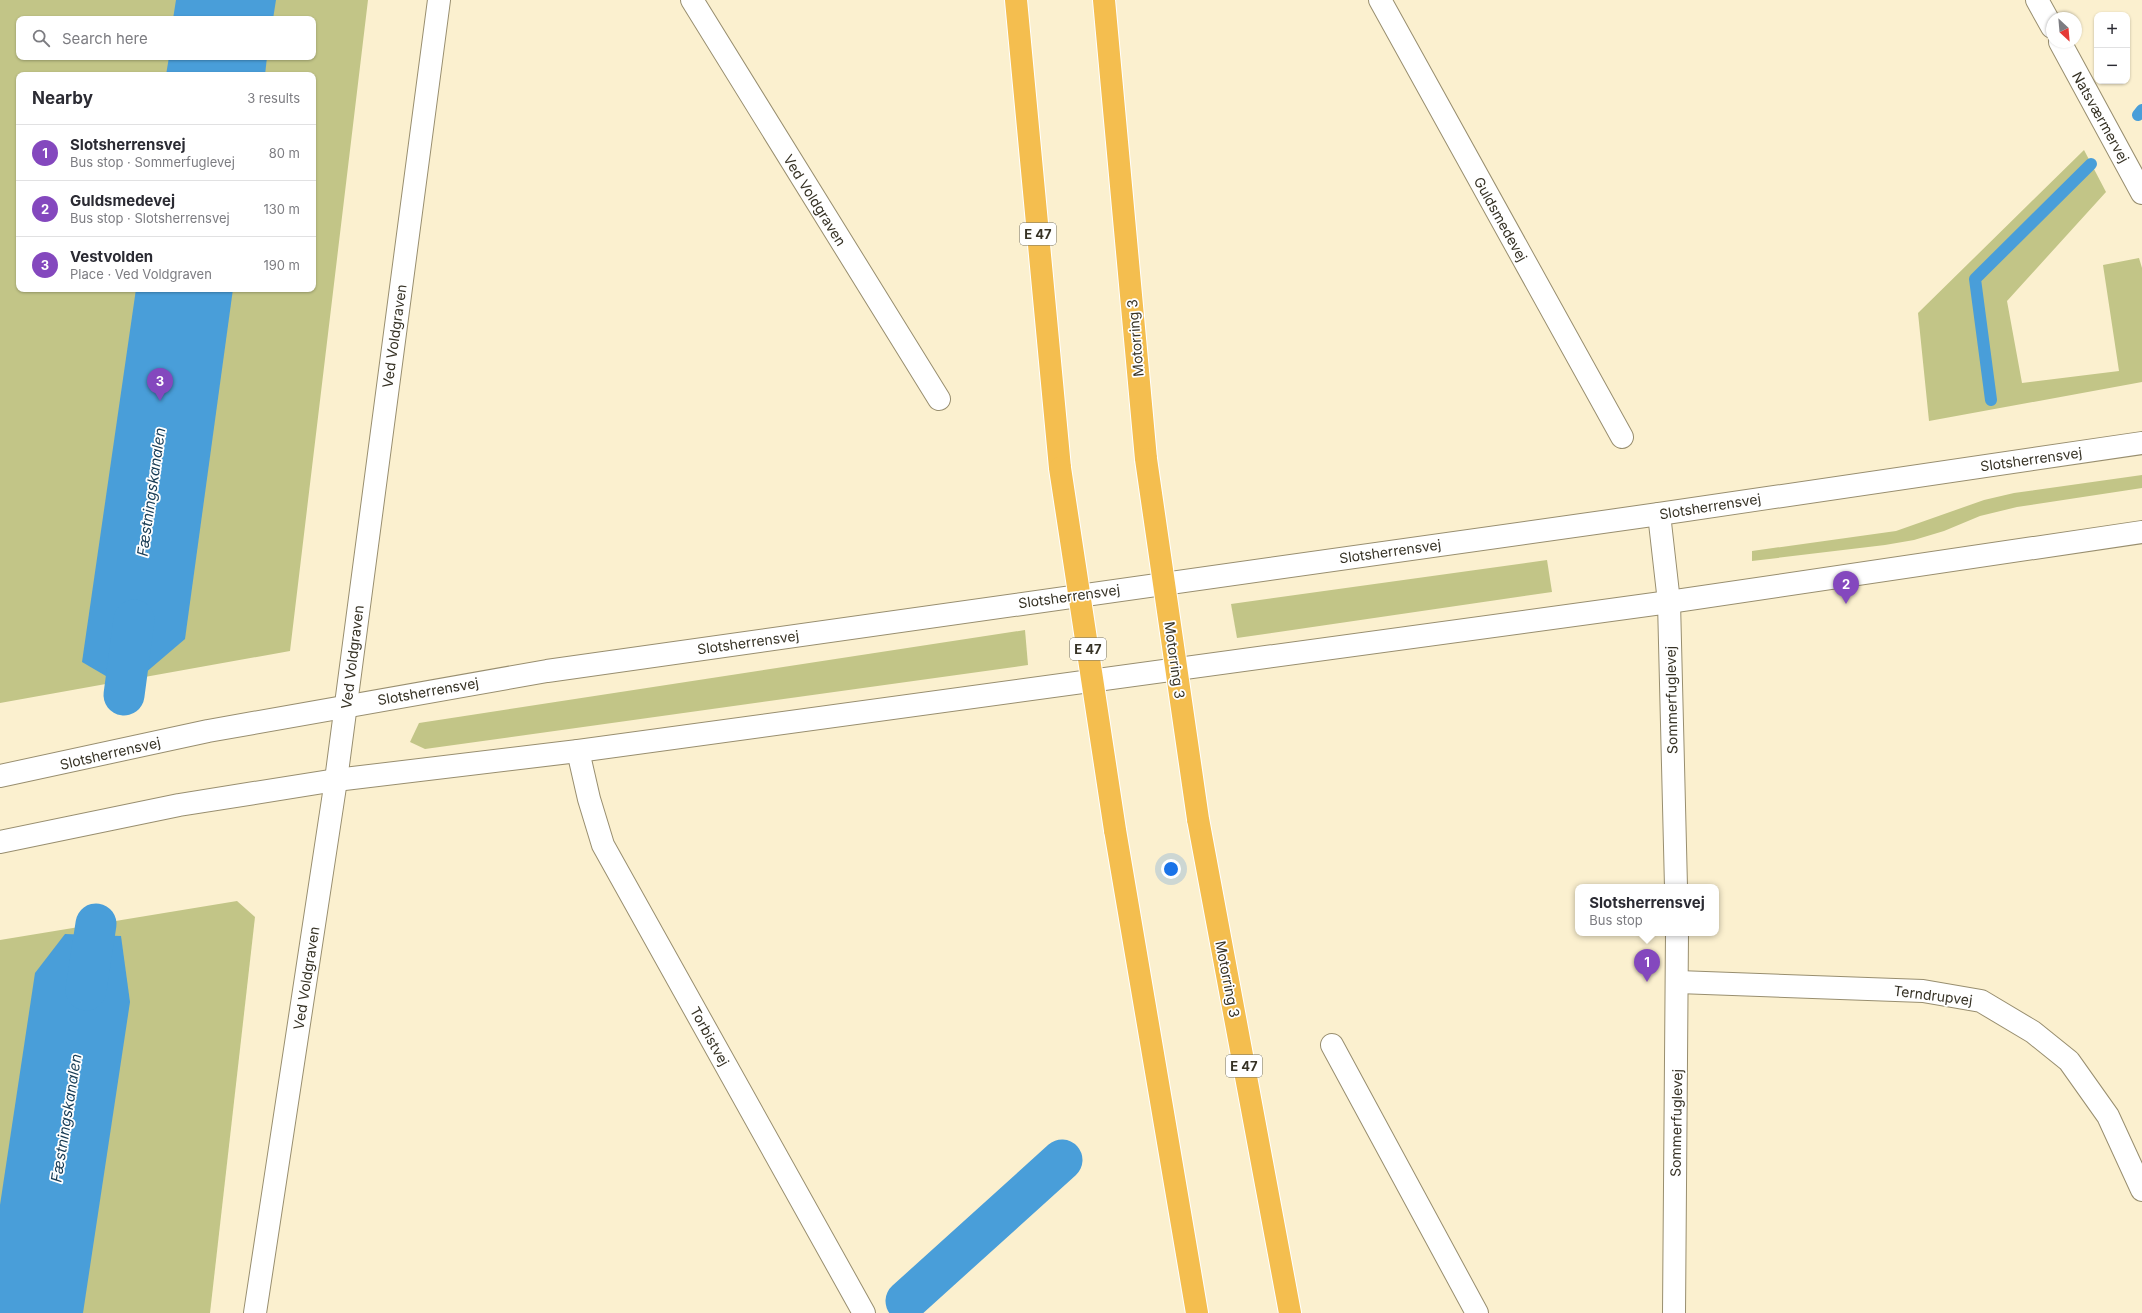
<!DOCTYPE html>
<html lang="en">
<head>
<meta charset="utf-8">
<style>
  :root { --surface:#fff; --page:#f7f7f7; --text:#2b2b33; --muted:#7c7c81; --line:#e1e1e2; --accent:#8448be }
  body { margin:0; font-family:Inter,sans-serif; background:var(--page); color:var(--text) }
  .controls { position:absolute; right:12px; top:12px; display:grid; overflow:hidden; border-radius:8px; box-shadow:0 1px 3px #0004 }
  .controls button { width:36px; height:36px; display:grid; place-items:center; padding:0; border:0; border-bottom:1px solid var(--line); background:var(--surface); color:var(--text); font:20px sans-serif }
  .compass { position:absolute; left:2046px; top:12px; width:36px; height:36px; border-radius:50%; background:var(--surface); box-shadow:0 1px 3px #0004; rotate:154deg }
  .you { position:absolute; left:1171px; top:869px; width:14px; height:14px; margin:-10px; border:3px solid #fff; border-radius:50%; background:#1a73e8; box-shadow:0 0 0 6px #1a73e833 }
  .badge { display:grid; place-items:center; width:26px; height:26px; border-radius:50%; background:var(--accent); color:#fff; font-size:13px; font-weight:700 }
  .pin { position:absolute; translate:-50% -33px; filter:drop-shadow(0 1px 2px #0008) }
  .pin::after { content:''; position:absolute; top:21px; width:14px; height:12px; background:inherit; clip-path:polygon(0 0,100% 0,50% 100%) }
  .popup { position:absolute; left:1575px; top:884px; width:144px; height:52px; box-sizing:border-box; display:grid; place-content:center; border-radius:8px; background:var(--surface); filter:drop-shadow(0 1px 3px #0005); font-size:13px; white-space:nowrap; color:var(--muted) }
  .popup b { font-size:15px; color:var(--text) }
  .popup::after { content:''; position:absolute; left:50%; top:100%; margin-left:-8px; border:8px solid transparent; border-top-color:var(--surface) }
  .list { margin:0; padding:0; list-style:none }
  h2 { display:flex; justify-content:space-between; align-items:center; height:52px; margin:0; padding:0 16px; font-size:17px }
  h2 small { font-size:13px; font-weight:400; color:var(--muted) }
  .list li { display:grid; grid-template-columns:26px 1fr auto; gap:12px; align-items:center; box-sizing:border-box; height:56px; padding:0 16px; border-top:1px solid var(--line) }
  .list b { display:block; font-size:15px; white-space:nowrap }
  .list p { margin:0; font-size:13px; white-space:nowrap; color:var(--muted) }
  .list em { font-size:13px; font-style:normal; color:var(--muted) }
  .icon { flex:none; width:22px; height:22px; fill:none; stroke:currentColor; stroke-width:2; stroke-linecap:round; stroke-linejoin:round }
  .map { position:relative; flex:none; width:2142px; height:1313px; overflow:hidden }
  .search { position:absolute; background:var(--surface); box-shadow:0 1px 3px #0004; left:16px; top:16px; width:300px; height:44px; display:flex; align-items:center; gap:10px; box-sizing:border-box; padding:0 14px; border-radius:8px; color:var(--muted); font-size:15px }
  .panel { position:absolute; background:var(--surface); box-shadow:0 1px 3px #0004; left:16px; top:72px; width:300px; height:220px; border-radius:8px }
  .map>svg:first-child { display:block }
  .green { fill:#c2c587; fill-rule:evenodd }
  .water { fill:#499ed9 }
  .lines { fill:none; stroke-linecap:round; stroke-linejoin:round }
  .stream { stroke:#499ed9; stroke-width:12 }
  .canal { stroke:#499ed9; stroke-width:41 }
  .minor-casing { stroke:#988e6f; stroke-width:24 }
  .highway-casing { stroke:#fff; stroke-width:24 }
  .minor { stroke:#fff; stroke-width:22 }
  .highway { stroke:#f4be4f; stroke-width:22 }
  .highway-bridge-casing { stroke:#fff; stroke-width:24; stroke-linecap:butt }
  .highway-bridge { stroke:#f4be4f; stroke-width:22 }
  .labels { text-anchor:middle; dominant-baseline:central; stroke-width:3.5; stroke-linejoin:round; paint-order:stroke }
  .shield { fill:#fff; stroke:#727066; stroke-width:1 }
  .shield-label { font-size:13px; font-weight:bold; fill:#363225 }
  .street-label { font-size:14px; fill:#363225; stroke:#fff }
  .water-label { font-size:15px; font-style:italic; fill:#183c55; stroke:#fff }
</style>
</head>
<body>
<div class="map">
<svg width="2142" height="1313" viewBox="0 0 2142 1313">
  <rect width="100%" height="100%" fill="#fbf0cf"/>
  <g class="green">
    <path d="M0,0H368L290,651L0,703ZM19,19H313V57H19ZM19,75H313V289H19Z"/>
    <path d="M2084,150L2106,192L2007,301L2022,383L2119,371L2103,265L2139,258L2142,268V382L1929,421L1918,313Z"/>
    <path d="M2142,475V488L2017,507L1980,516L1944,531L1914,540L1885,545L1752,561V551L1896,531L1984,500L2014,493Z"/>
    <path d="M1547,560L1552,592L1237,638L1231,604Z"/>
    <path d="M1025,630L1028,665L425,749L410,742L419,723Z"/>
    <path d="M237,901L255,917L210,1313H0V940Z"/>
  </g>
  <g class="water">
    <path d="M176,0H276L273,19H173Z"/>
    <path d="M169,57H267L265,75H166Z"/>
    <path d="M136,289H233L185,639L144,674L111,679L82,662Z"/>
    <path d="M65,934L121,936L130,1002L83,1313H0V1205L35,973Z"/>
  </g>
  <g class="lines">
    <g class="stream">
      <path d="M2138,115L2142,110"/>
      <path d="M1991,400L1975,279L2091,164"/>
    </g>
    <g class="canal">
      <path d="M124,695L134,620"/>
      <path d="M86,990L96,924"/>
      <path d="M906,1301L1062,1160"/>
    </g>
    <defs>
      <g id="minor">
        <path d="M692,0L939,399"/>
        <path d="M1380,0L1622,437"/>
        <path d="M2037,0L2052,27"/>
        <path d="M2060,42L2142,193"/>
        <path d="M1659,514L1669,602L1676,887"/>
        <path d="M578,751L589,799L603,845L864,1313"/>
        <path d="M0,776L208,731L547,671L1659,514L2142,443"/>
        <path d="M0,842L179,805L336,780L578,751L1669,602L2142,532"/>
        <path d="M1678,982L1923,991L1981,1001L2033,1032L2069,1061L2108,1116L2142,1190"/>
        <path d="M1332,1045L1477,1313"/>
        <path d="M255,1313L336,780L439,0"/>
        <path d="M1674,1313L1677,933"/>
      </g>
      <g id="highway">
        <path d="M1016,0L1060,468"/>
        <path d="M1104,0L1146,459"/>
        <path d="M1198,819L1290,1313"/>
        <path d="M1115,830L1197,1313"/>
      </g>
    </defs>
    <use href="#minor" class="minor-casing"/>
    <use href="#highway" class="highway-casing"/>
    <use href="#minor" class="minor"/>
    <use href="#highway" class="highway"/>
    <defs>
      <g id="highway-bridge">
        <path d="M1146,459L1198,819"/>
        <path d="M1060,468L1115,830"/>
      </g>
    </defs>
    <use href="#highway-bridge" class="highway-bridge-casing"/>
    <use href="#highway-bridge" class="highway-bridge"/>
  </g>
  <g class="labels">
    <g class="shield">
      <rect x="1020" y="223" width="36" height="22" rx="3"/>
      <rect x="1070" y="638" width="36" height="22" rx="3"/>
      <rect x="1226" y="1055" width="36" height="22" rx="3"/>
    </g>
    <g class="shield-label">
      <text x="1038" y="234">E 47</text>
      <text x="1088" y="649">E 47</text>
      <text x="1244" y="1066">E 47</text>
    </g>
    <g class="street-label">
      <text transform="translate(2101 117) rotate(61)">Natsværmervej</text>
      <text transform="translate(815 200) rotate(58)">Ved Voldgraven</text>
      <text transform="translate(1501 219) rotate(61)">Guldsmedevej</text>
      <text transform="translate(394 336) rotate(-82)">Ved Voldgraven</text>
      <text transform="translate(1135 338) rotate(-95)">Motorring 3</text>
      <text transform="translate(2031 459) rotate(-8)">Slotsherrensvej</text>
      <text transform="translate(1710 506) rotate(-9)">Slotsherrensvej</text>
      <text transform="translate(1390 551) rotate(-8)">Slotsherrensvej</text>
      <text transform="translate(1069 596) rotate(-8)">Slotsherrensvej</text>
      <text transform="translate(748 642) rotate(-8)">Slotsherrensvej</text>
      <text transform="translate(352 657) rotate(-83)">Ved Voldgraven</text>
      <text transform="translate(1175 660) rotate(82)">Motorring 3</text>
      <text transform="translate(428 691) rotate(-10)">Slotsherrensvej</text>
      <text transform="translate(1671 700) rotate(-91)">Sommerfuglevej</text>
      <text transform="translate(110 753) rotate(-13)">Slotsherrensvej</text>
      <text transform="translate(306 978) rotate(-81)">Ved Voldgraven</text>
      <text transform="translate(1228 979) rotate(79)">Motorring 3</text>
      <text transform="translate(1933 995) rotate(7)">Terndrupvej</text>
      <text transform="translate(710 1036) rotate(61)">Torbistvej</text>
      <text transform="translate(1676 1123) rotate(-89)">Sommerfuglevej</text>
    </g>
    <g class="water-label">
      <text transform="translate(151 492) rotate(-82)">Fæstningskanalen</text>
      <text transform="translate(66 1118) rotate(-81)">Fæstningskanalen</text>
    </g>
  </g>
</svg>
<div class="controls">
<button>+</button>
<button>−</button>
</div>
<svg class="compass" viewBox="-18 -18 36 36"><path d="M0-13l5 13h-10z" fill="#e53935"/><path d="M0 13l5-13h-10z" fill="#7c7c81"/></svg>
<div class="you"></div>
<div class="pin badge" style="left:1647px;top:982px">1</div>
<div class="popup"><b>Slotsherrensvej</b>Bus stop</div>
<div class="pin badge" style="left:1846px;top:604px">2</div>
<div class="pin badge" style="left:160px;top:401px">3</div>
<div class="search"><svg class="icon" aria-label="search" viewBox="0 0 24 24"><circle cx="10" cy="10" r="6"/><path d="M15 15l6 6"/></svg>Search here</div>
<section class="panel">
<h2>Nearby<small>3 results</small></h2>
<ul class="list">
<li><span class="badge">1</span><div><b>Slotsherrensvej</b><p>Bus stop · Sommerfuglevej</p></div><em>80 m</em></li>
<li><span class="badge">2</span><div><b>Guldsmedevej</b><p>Bus stop · Slotsherrensvej</p></div><em>130 m</em></li>
<li><span class="badge">3</span><div><b>Vestvolden</b><p>Place · Ved Voldgraven</p></div><em>190 m</em></li>
</ul>
</section>
</div>
</body>
</html>
